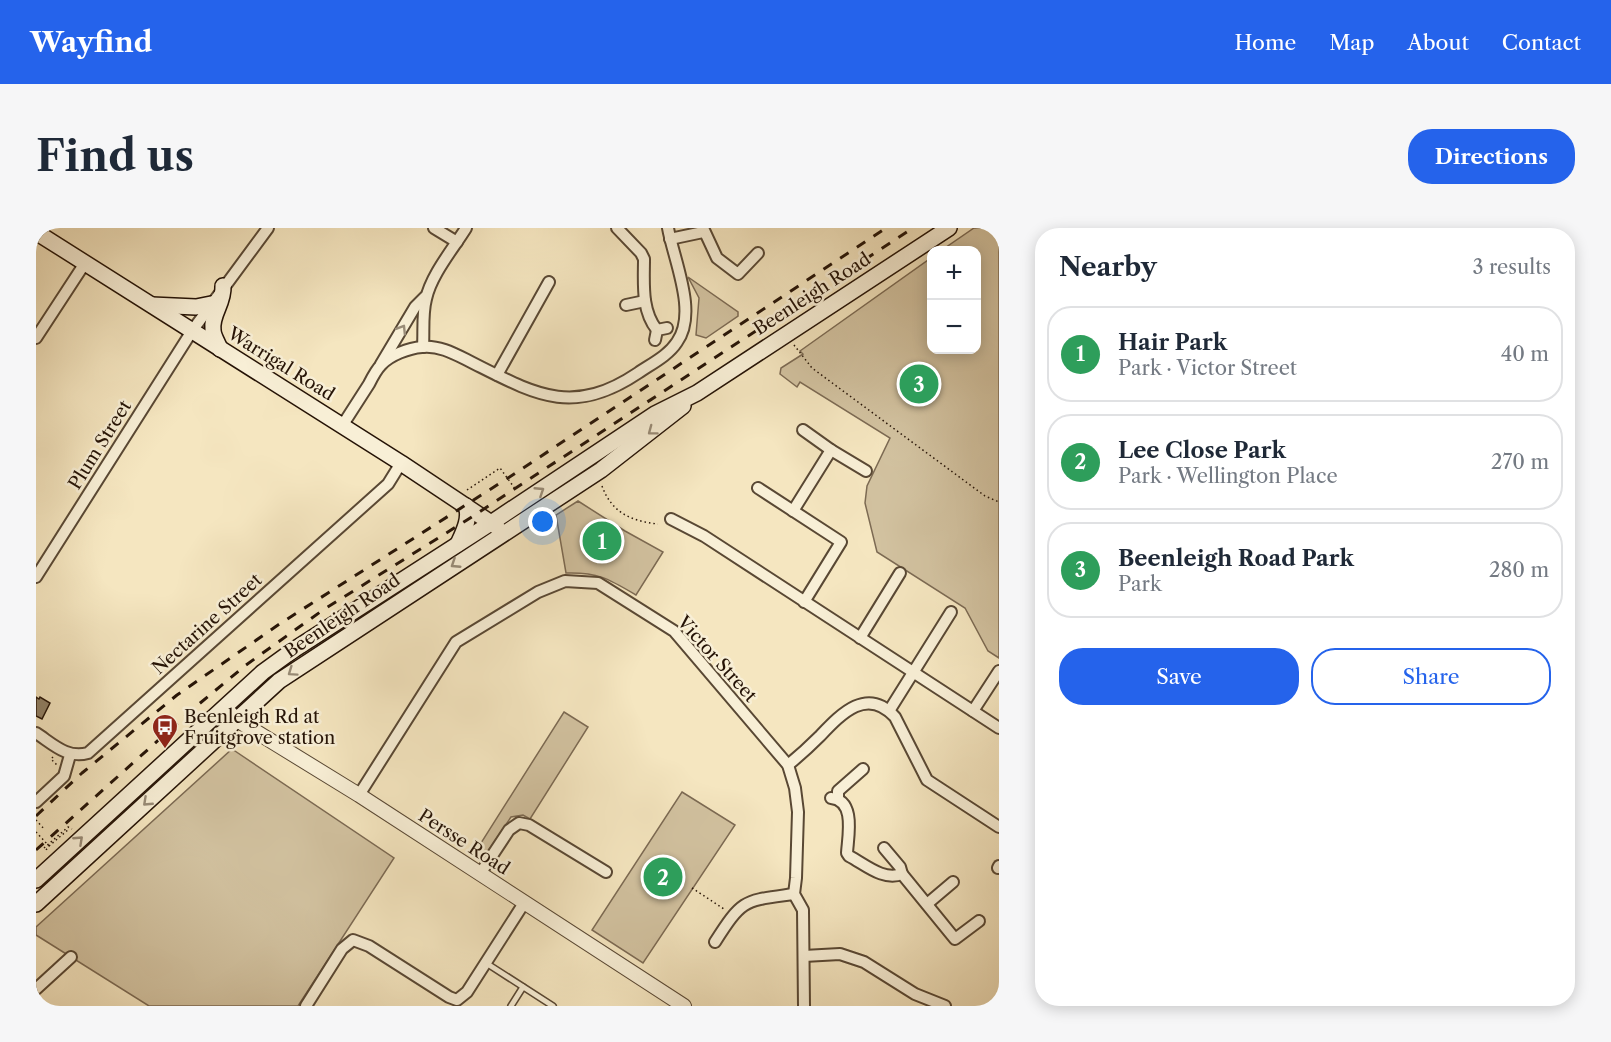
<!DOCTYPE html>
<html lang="en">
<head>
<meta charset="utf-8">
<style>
  :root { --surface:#fff; --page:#f6f6f7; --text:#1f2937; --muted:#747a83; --line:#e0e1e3; --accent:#2563eb }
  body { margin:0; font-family:"Libre Caslon Text",serif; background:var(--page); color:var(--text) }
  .controls { position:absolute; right:18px; top:18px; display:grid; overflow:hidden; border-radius:12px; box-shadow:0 3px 15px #0003 }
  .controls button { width:54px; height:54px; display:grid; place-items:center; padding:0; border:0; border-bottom:2px solid var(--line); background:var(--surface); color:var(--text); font:30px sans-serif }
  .you { position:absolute; left:507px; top:294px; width:21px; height:21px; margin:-15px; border:4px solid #fff; border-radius:50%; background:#1a73e8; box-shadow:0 0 0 9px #1a73e833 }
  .badge { display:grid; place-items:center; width:39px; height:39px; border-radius:50%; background:var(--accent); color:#fff; font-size:20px; font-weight:700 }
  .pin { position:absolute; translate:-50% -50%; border:3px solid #fff; box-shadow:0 2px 6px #0006 }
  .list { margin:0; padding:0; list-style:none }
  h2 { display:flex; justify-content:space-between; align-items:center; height:78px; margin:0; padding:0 24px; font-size:26px }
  h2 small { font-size:20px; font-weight:400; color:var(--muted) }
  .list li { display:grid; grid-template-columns:39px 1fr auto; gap:18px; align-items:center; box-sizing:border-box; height:96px; margin:0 12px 12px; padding:0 12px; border:2px solid var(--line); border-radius:24px }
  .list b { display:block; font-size:22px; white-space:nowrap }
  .list p { margin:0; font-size:20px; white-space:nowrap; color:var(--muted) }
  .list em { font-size:20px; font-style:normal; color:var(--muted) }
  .actions { display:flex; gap:12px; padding:18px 24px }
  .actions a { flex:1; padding:14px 0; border:2px solid var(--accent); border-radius:24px; text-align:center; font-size:21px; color:var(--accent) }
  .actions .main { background:var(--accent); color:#fff }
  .map { position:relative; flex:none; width:963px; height:778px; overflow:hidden; border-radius:24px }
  header { display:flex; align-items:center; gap:36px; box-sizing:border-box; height:84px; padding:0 30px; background:var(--accent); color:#fff }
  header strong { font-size:28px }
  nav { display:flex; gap:33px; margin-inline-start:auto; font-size:21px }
  .intro { display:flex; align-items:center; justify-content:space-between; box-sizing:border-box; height:144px; padding:0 36px }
  h1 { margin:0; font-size:42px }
  .button { padding:15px 27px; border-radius:24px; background:var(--accent); color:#fff; font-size:21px; font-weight:700 }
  main { display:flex; gap:36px; padding:0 36px }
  aside { flex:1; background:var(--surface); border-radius:24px; box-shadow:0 3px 15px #0003 }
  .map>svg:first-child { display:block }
  .green { fill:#d2c2a0; stroke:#7c6a53; stroke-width:1.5 }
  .building { fill:#918167; stroke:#251306; stroke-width:1.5 }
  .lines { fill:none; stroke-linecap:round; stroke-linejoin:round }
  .service-casing { stroke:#594834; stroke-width:8 }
  .minor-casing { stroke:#594834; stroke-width:14 }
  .tertiary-casing { stroke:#594834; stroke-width:16 }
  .secondary-casing { stroke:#251306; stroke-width:18 }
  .path { stroke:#251306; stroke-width:1.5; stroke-dasharray:1.5 3; stroke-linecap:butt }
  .service { stroke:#f8efd6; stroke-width:5 }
  .minor { stroke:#f8efd6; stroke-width:10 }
  .tertiary { stroke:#f8efd6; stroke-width:14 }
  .secondary { stroke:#f8efd6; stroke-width:15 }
  .rail { stroke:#251306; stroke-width:3; stroke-dasharray:10 10; stroke-linecap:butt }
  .path-bridge { stroke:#251306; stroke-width:1.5; stroke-dasharray:1.5 3; stroke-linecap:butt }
  .oneway { stroke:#998c78 }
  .labels { text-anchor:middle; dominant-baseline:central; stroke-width:5; stroke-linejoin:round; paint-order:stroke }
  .street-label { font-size:18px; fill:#251306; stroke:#f8efd6 }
  .poi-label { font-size:18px; fill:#251306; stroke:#f8efd6; text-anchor:start }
</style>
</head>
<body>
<header>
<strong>Wayfind</strong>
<nav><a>Home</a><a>Map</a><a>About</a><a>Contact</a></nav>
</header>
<div class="intro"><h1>Find us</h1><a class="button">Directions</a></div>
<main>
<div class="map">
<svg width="963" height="778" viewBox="0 0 963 778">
  <rect width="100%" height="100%" fill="#f5e6c0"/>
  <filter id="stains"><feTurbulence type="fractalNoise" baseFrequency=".00333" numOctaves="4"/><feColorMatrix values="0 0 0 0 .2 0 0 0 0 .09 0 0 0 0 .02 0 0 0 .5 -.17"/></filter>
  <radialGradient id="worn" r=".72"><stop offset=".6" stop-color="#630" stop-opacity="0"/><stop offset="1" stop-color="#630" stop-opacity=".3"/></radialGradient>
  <g class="green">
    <path d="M938,0H963V430L952,423L929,380L841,324L829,275L831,258L854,210L764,154L761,159L744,146L745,140L767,126L764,123L895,30L896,122H940V22H906Z"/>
    <path d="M652,49L702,84V88L670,110L660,107L663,70Z"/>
    <path d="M542,273L589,303L627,324L600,367C573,351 562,344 530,345L520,287Z"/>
    <path d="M528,484L552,499L494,591L487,587L475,589L450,626L446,629L438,626Z"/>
    <path d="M196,521L358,630L262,778H113L0,707V699Z"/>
    <path d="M646,564L699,597L607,735L556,702Z"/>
  </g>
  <path class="building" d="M0,469L3,471L4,469L14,475L6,491L0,488Z"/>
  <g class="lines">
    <defs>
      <g id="service">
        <path d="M450,735L517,778"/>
        <path d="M475,778L487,759"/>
      </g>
      <g id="minor">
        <path d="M398,0L421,14"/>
        <path d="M581,0L605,25L608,31C608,55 605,82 621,102"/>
        <path d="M667,0L681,30L702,46L722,25"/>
        <path d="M634,11L667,4"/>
        <path d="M590,77L609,73"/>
        <path d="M0,110L49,35"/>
        <path d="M619,112L621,102L631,100"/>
        <path d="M387,119C388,103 386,86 390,71C395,47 417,21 430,0"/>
        <path d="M345,136L379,79L389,69"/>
        <path d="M461,147L513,54"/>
        <path d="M306,198C315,184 324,170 333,156C336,150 340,142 345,137C354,127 373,120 386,119C403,117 419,126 433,133C497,165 535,190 602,145C615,136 632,128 641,114C662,85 638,33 632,0"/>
        <path d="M767,202L795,222L830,243"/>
        <path d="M722,260L805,314L768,374"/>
        <path d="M757,283L795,222"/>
        <path d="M635,291L668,308L963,500"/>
        <path d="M0,349L156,103L232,0"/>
        <path d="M824,410L864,345"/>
        <path d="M853,483L915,384"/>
        <path d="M937,483L963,443"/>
        <path d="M0,505C17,516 31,531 52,525L352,256L365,235"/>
        <path d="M752,537C763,528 774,518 784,508C805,486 831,458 859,489L891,552L963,599"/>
        <path d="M323,567L420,414L502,364L529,353L562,355L638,403L752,537L759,560L762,584L760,650L758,666L767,682L768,778"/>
        <path d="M795,570C820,572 812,608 811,625L813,628C830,637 847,653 866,646L919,711L943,693"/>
        <path d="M802,571V563L827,541"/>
        <path d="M0,574L28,548L34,527"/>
        <path d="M848,620L864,639L866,646"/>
        <path d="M962,640L963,638"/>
        <path d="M444,646L473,602L483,595L493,597L570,644"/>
        <path d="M891,676L917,654"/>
        <path d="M679,714C707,670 708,673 758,666"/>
        <path d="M768,728L804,726L828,734L879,766L909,778"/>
        <path d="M0,761L35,729"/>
        <path d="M270,778L306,721L317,712L333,718L413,769L421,772L431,764L488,675"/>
      </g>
      <path id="tertiary" d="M189,480L201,492L323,567L648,778"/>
      <g id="secondary">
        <path d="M0,4L365,235L461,299"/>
        <path d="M116,77L160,79L175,76"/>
        <path d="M184,121C182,115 177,108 177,102C175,86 188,76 187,58"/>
        <path d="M422,316C427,305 435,290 430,278"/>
        <path d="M0,652L227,444L256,423L455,295L619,186L661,165L913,0"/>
        <path d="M0,676L243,453L565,242L647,178"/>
      </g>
    </defs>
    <use href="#service" class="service-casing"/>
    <use href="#minor" class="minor-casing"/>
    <use href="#tertiary" class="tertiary-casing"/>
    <use href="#secondary" class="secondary-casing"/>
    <g class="path">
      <path d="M758,117L776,140L949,268L963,274"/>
      <path d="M566,258C576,285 595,293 622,296"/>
      <path d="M431,262L464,240L480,262"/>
      <path d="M17,529L15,531L21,537"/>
      <path d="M0,592L9,602"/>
      <path d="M13,618L33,601"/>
      <path d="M8,620L32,599L36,601"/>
      <path d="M656,660L688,681"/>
    </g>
    <use href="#service" class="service"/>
    <use href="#minor" class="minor"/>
    <use href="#tertiary" class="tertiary"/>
    <use href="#secondary" class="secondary"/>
    <g class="rail">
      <path d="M0,588L46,545L141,467L245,395L472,250L850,0"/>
      <path d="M0,622L157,481L210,437L287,382L431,292L877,0"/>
    </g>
    <path class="path-bridge" d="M0,604L13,618L10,622"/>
  </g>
  <defs><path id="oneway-chevron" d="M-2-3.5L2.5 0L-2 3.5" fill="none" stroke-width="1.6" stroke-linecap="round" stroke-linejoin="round" transform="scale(1.5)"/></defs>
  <g class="oneway">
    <use href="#oneway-chevron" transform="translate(366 101) rotate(-58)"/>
    <use href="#oneway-chevron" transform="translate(616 203) rotate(143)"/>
    <use href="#oneway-chevron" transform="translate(504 263) rotate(-33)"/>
    <use href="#oneway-chevron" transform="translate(419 336) rotate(147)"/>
    <use href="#oneway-chevron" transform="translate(256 444) rotate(145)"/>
    <use href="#oneway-chevron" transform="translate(111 574) rotate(137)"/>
    <use href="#oneway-chevron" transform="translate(43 612) rotate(-43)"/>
  </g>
  <defs>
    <symbol id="bus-pin" viewBox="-11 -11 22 30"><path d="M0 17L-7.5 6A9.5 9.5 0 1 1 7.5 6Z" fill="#8f2418" stroke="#f8efd6"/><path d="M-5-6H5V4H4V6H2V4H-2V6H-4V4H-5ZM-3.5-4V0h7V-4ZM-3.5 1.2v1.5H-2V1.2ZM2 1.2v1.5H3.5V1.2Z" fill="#fff"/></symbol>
  </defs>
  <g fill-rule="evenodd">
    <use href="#bus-pin" x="114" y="484" width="30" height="40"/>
  </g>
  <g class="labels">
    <g class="street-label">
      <text transform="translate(776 66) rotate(-33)">Beenleigh Road</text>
      <text transform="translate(245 136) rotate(32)">Warrigal Road</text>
      <text transform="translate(64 217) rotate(-58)">Plum Street</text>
      <text transform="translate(306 388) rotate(-34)">Beenleigh Road</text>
      <text transform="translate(171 396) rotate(-42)">Nectarine Street</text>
      <text transform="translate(681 431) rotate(48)">Victor Street</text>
      <text transform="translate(428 614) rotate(33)">Persse Road</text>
    </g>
    <g class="poi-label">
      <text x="148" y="489">Beenleigh Rd at<tspan x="148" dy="21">Fruitgrove station</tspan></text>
    </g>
  </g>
  <rect width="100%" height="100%" filter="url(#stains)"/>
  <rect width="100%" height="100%" fill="url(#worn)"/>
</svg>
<div class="controls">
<button>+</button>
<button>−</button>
</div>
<div class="you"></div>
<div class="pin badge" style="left:566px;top:313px;background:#2e9e5b">1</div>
<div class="pin badge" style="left:627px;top:649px;background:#2e9e5b">2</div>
<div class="pin badge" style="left:883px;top:156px;background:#2e9e5b">3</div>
</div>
<aside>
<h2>Nearby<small>3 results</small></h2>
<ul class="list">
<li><span class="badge" style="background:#2e9e5b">1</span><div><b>Hair Park</b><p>Park · Victor Street</p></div><em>40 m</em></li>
<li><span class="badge" style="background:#2e9e5b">2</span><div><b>Lee Close Park</b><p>Park · Wellington Place</p></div><em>270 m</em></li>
<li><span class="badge" style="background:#2e9e5b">3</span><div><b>Beenleigh Road Park</b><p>Park</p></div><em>280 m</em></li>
</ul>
<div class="actions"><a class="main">Save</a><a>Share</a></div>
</aside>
</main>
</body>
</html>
